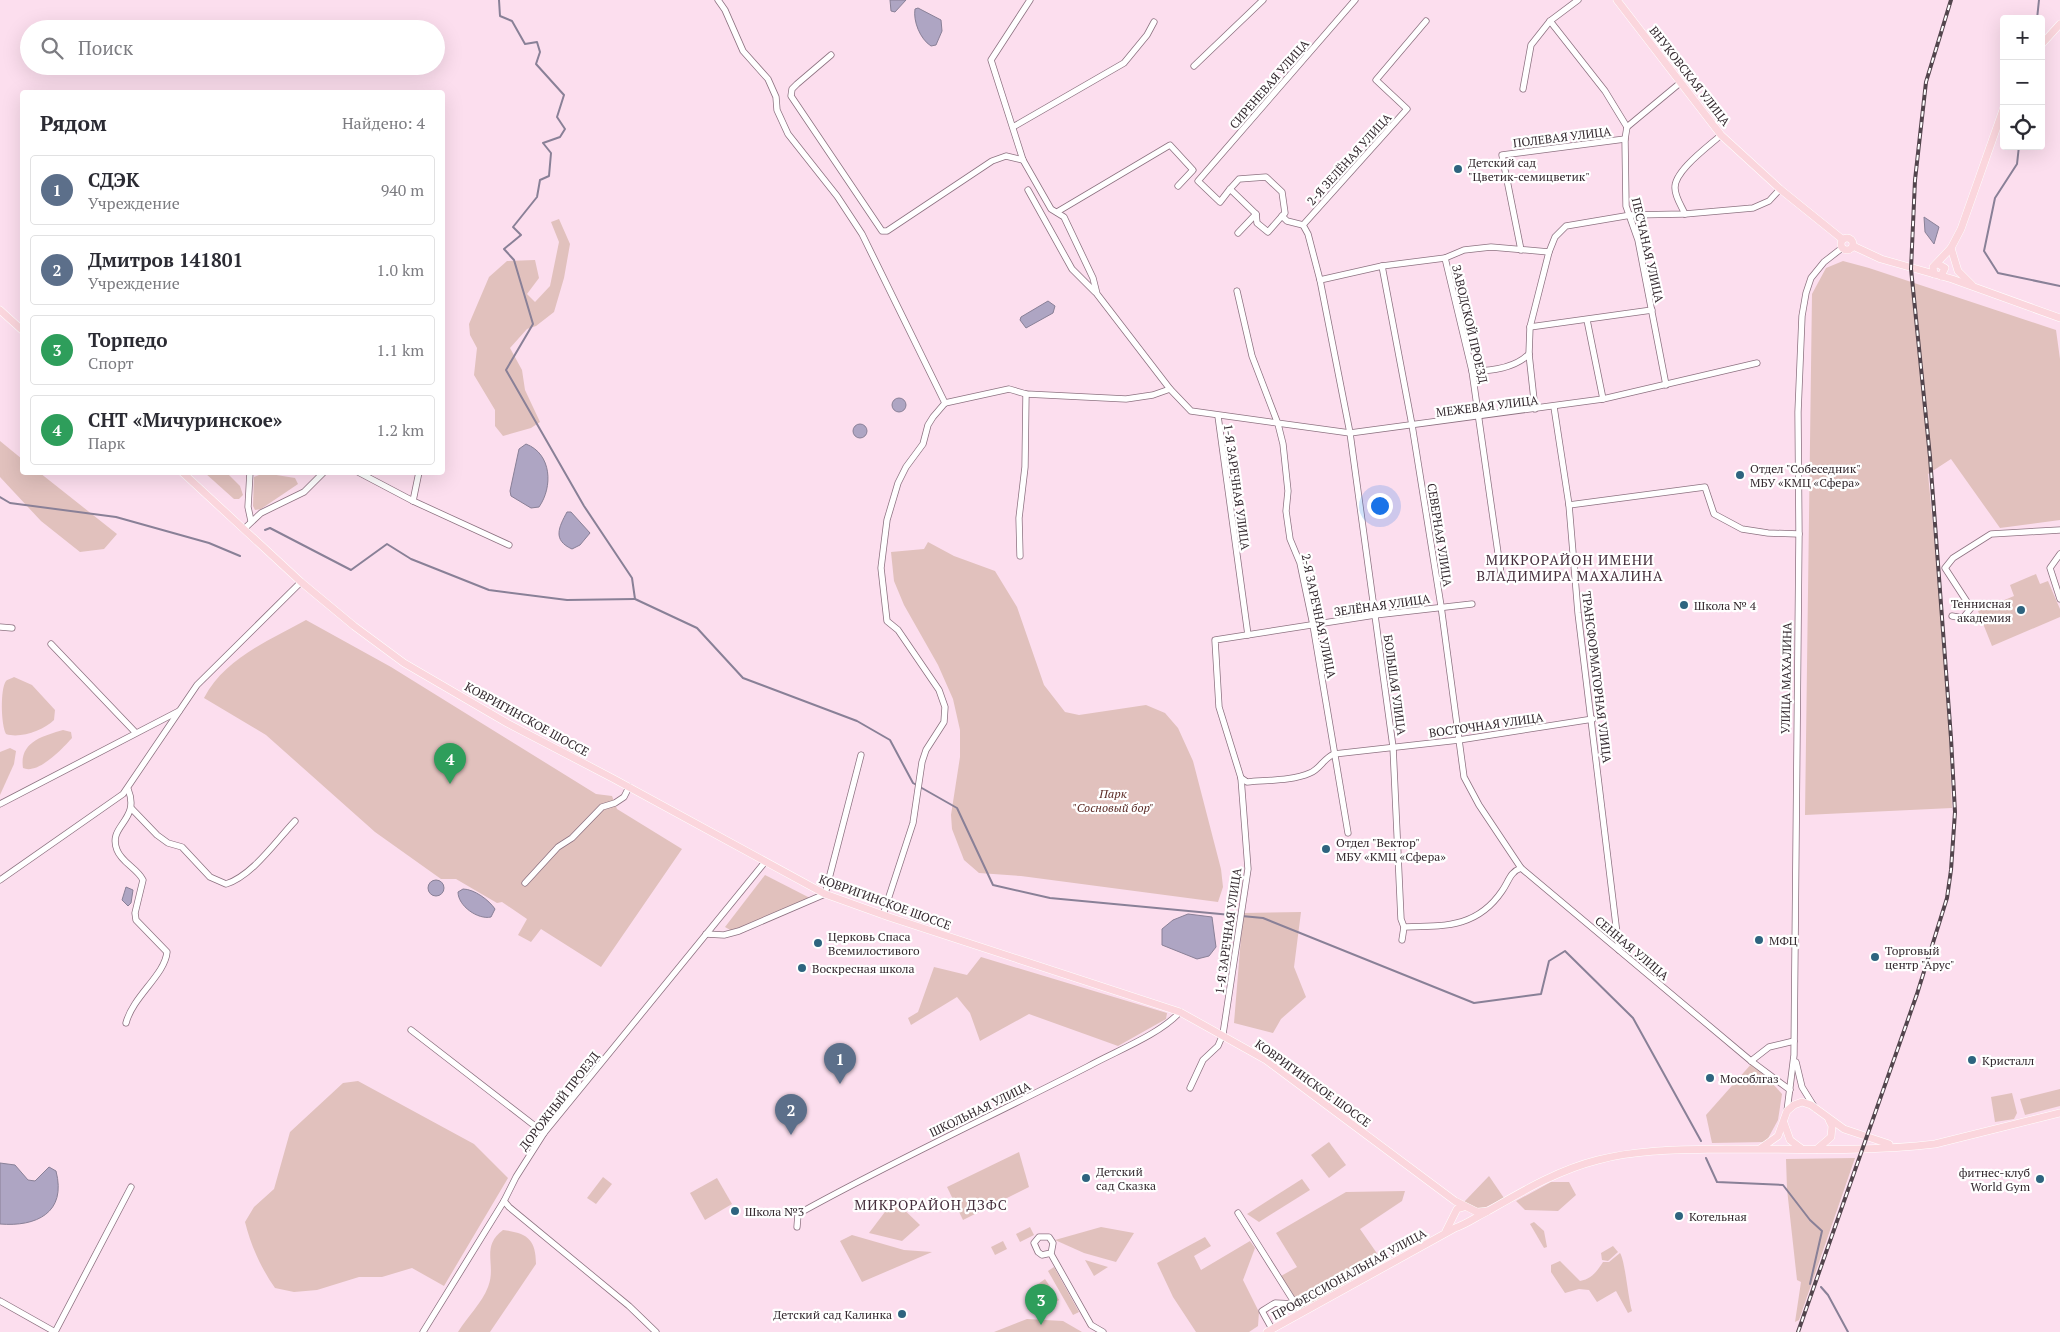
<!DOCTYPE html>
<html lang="ru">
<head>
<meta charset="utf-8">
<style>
  :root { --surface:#fff; --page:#f7f7f7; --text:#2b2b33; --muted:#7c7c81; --line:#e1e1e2; --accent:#2e647f }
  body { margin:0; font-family:"PT Serif",serif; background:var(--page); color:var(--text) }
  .controls { position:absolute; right:15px; top:15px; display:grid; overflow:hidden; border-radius:5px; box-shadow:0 5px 20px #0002 }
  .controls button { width:45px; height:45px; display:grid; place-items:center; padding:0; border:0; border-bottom:1px solid var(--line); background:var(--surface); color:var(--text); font:25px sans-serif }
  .you { position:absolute; left:1379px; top:505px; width:18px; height:18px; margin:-12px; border:4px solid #fff; border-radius:50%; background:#1a73e8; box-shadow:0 0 0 8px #1a73e833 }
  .badge { display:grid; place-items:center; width:32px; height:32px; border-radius:50%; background:var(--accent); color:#fff; font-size:16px; font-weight:700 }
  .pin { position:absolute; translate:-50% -41px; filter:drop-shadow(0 1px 2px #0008) }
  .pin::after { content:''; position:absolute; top:26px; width:18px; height:15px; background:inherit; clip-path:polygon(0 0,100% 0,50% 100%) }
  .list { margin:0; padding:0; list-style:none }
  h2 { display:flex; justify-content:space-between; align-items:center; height:65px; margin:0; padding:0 20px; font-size:21px }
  h2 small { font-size:16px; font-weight:400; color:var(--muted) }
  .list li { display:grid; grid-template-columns:32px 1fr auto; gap:15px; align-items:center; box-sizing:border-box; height:70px; margin:0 10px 10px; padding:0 10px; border:1px solid var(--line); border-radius:5px }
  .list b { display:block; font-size:19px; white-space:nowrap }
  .list p { margin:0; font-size:16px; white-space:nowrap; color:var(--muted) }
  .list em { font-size:16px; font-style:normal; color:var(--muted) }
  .icon { flex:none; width:28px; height:28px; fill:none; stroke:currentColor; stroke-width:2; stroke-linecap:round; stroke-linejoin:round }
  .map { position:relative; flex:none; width:2060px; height:1332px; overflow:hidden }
  .search { position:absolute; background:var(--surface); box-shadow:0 5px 20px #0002; left:20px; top:20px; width:425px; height:55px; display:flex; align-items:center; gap:12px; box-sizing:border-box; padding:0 18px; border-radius:28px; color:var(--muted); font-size:19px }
  .panel { position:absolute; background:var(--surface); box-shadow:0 5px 20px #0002; left:20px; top:90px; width:425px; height:385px; border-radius:5px }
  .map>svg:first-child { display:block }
  .green { fill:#e1c1bd }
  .water { fill:#aea5c3; stroke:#898097 }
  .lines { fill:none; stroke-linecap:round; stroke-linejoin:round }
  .stream { stroke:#898097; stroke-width:2 }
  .minor-casing { stroke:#8d7281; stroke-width:7 }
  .major-casing { stroke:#fff; stroke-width:8 }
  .minor { stroke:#fff; stroke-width:5.5 }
  .major { stroke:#fbd6dd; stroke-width:7 }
  .rail-casing { stroke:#53454d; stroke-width:4 }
  .rail { stroke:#fff; stroke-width:2; stroke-dasharray:5.5; stroke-linecap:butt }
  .poi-dot { fill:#2e647f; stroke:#fff; stroke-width:2 }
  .labels { text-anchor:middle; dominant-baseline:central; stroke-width:4.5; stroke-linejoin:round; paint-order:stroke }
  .street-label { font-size:12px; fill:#34292f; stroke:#fff }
  .poi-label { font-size:12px; fill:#34292f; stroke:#fff; text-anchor:start }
  .park-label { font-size:12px; font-style:italic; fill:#5c2b26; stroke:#fff }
  .neighbourhood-label { font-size:14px; letter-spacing:1px; fill:#442d3b; stroke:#fff }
</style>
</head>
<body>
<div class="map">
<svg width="2060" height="1332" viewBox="0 0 2060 1332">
  <rect width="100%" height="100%" fill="#fcdeee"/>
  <g class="green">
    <path d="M559,219L570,244L564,278L554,312L536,326L527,329L510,348L522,370L525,390L540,422L531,428L503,436L495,426V410L474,375L477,348L470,335L469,324L489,277L507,261L535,260L539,278L527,294L535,302L550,286L559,242L551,222Z"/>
    <path d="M1843,261L1869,268L2056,330L2060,359V520L2000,528L1951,459L1928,474L1947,670L1952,808L1805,815L1812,294L1826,268Z"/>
    <path d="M0,441L22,459V472L40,473L117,534L104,549L80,552L41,521L0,477Z"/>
    <path d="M205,473H227L240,486L243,495L239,499H234Z"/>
    <path d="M264,473L295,478L298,484L261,509L255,510L253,506L254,477Z"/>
    <path d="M928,542L954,556L995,571L1017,607L1044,685L1065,712L1079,715L1146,705L1165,713L1178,728L1193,761L1221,869L1223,887L1218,902L1021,876L979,873L964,860L952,829L951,815L960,757V730L953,699L938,665L904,605L894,581L891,552L924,549Z"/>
    <path d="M2036,574L2040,584L2048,581L2060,609V617L1992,646L1978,611L2014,596L2010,585Z"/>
    <path d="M306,620L391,667L596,794L612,796L617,809L682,849L601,967L541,929L531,942L518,935L527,919L502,902L497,903L456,879H441L375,832L266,735L204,698C225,658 268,641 306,620Z"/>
    <path d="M14,677L32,685L55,710L54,720C44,730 20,739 6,734C1,725 0,689 6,681C7,680 12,678 14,677Z"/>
    <path d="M63,730L71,732L72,738C63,748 38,775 23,768C19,742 43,736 63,730Z"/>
    <path d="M10,748L16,751L14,764L0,795V752Z"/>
    <path d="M765,875L810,898L732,931L725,927Z"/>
    <path d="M1301,912L1294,967L1306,997L1281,1019L1273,1033L1234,1023L1243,913Z"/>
    <path d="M981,957L1167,1013L1166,1019L1118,1046L1029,1014L980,1041L970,1013L957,997L911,1025L908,1018L918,1012L934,967L967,975Z"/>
    <path d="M1753,1062L1782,1094L1778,1120L1766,1142L1712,1143L1706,1115Z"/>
    <path d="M358,1081L474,1144L508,1178L444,1286L412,1268L382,1277H359L317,1290L294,1292L275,1288C261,1268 251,1246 245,1222L254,1207L274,1189L290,1132L343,1083Z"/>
    <path d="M2060,1089V1106L2025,1115L2020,1099Z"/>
    <path d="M2012,1093L2017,1113L2014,1119L1995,1122L1991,1097Z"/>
    <path d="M1329,1142L1346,1165L1329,1178L1311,1155Z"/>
    <path d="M1019,1152L1029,1187L963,1220L947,1187Z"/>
    <path d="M1855,1158L1799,1320L1795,1322L1801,1282L1797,1280L1787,1189L1786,1159Z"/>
    <path d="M1489,1176L1504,1198L1480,1210L1464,1202Z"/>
    <path d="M603,1177L612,1184L596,1204L587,1198Z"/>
    <path d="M717,1178L732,1204L705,1220L690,1193Z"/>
    <path d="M1302,1179L1310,1190L1259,1222L1247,1214Z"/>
    <path d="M1551,1182H1569L1576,1195L1558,1211L1525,1210L1516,1201Z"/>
    <path d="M1405,1191L1402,1201L1360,1229L1383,1262L1302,1309L1281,1276L1297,1267L1276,1233L1346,1192Z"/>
    <path d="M894,1200L920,1225L902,1241L869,1233Z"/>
    <path d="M1534,1222L1544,1231L1547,1247L1544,1248L1530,1224Z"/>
    <path d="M1030,1227L1034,1235L1020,1242L1016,1234Z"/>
    <path d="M1101,1227L1134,1233L1116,1262L1084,1253L1055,1240Z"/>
    <path d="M503,1230C527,1233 536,1239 536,1264L490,1332H458C467,1317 482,1303 488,1287C497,1265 480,1247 503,1230Z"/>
    <path d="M852,1235L904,1250L932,1252L862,1282L840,1241Z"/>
    <path d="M1205,1237L1211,1246L1194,1256L1201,1270L1250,1241L1255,1248L1243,1280L1259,1312L1258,1326L1249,1332H1196L1173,1297L1157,1263Z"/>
    <path d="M1003,1241L1007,1249L995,1255L991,1247Z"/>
    <path d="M1613,1246L1618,1252L1608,1261L1602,1260L1601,1253Z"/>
    <path d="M1620,1253C1625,1260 1628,1298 1632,1311L1628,1313L1616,1291L1597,1302L1589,1290L1579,1289L1565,1293L1551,1272V1265L1560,1261L1580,1281C1592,1279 1597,1271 1603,1262H1609Z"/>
    <path d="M1085,1260L1108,1267L1094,1276Z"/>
    <path d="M1054,1267L1079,1312L1073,1315L1048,1271Z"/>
    <path d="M1045,1279L1059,1300L1046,1308L1034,1287Z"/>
    <path d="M1027,1319L1063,1321L1082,1332H994Z"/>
  </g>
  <g class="water">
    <path d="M890,0H906L895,12L891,11Z"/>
    <path d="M918,8L941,20L942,31L936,45L931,46C920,39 913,21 915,9Z"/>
    <path d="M1924,217L1939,227L1934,244L1925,232Z"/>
    <path d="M1048,301L1055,306L1053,313L1026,328L1020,320L1021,317Z"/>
    <circle cx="899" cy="405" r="7"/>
    <circle cx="860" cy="431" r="7"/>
    <path d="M526,444C552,454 553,487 539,507L531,508L511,496L510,491L519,449Z"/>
    <path d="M567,512H571L590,533L580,545L572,549C552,540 559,527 567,512Z"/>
    <circle cx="436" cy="888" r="8"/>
    <path d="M126,887L133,890L131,903L128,906L122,900Z"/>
    <path d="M463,889C474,889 489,900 495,909L491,917C478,920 458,906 458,892Z"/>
    <path d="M1188,914L1212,917L1216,947L1209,956L1197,959L1162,945V929L1173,920Z"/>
    <path d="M0,1163L15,1165L28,1180L35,1181L49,1167L56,1171C67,1213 36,1227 0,1224Z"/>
  </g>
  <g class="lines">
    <g class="stream">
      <path d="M499,0L500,16L512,21L525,44L537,42L540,52L536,64L564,95L557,117L565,129L560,137L543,143L551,153L549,176L540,180L537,197L513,227L521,235L504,249L514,260L533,324L506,370L584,506L632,578L635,599L697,628L743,678L857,721L890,740L913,783L957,808L993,885L1050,898L1263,918L1474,1003L1541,994L1549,961L1565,951L1633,1018L1701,1141"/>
      <path d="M2037,19L2039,0"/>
      <path d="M2019,146L2017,164L1995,198L1984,251L1998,273L2060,286"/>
      <path d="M0,497L10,503L116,517L209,543L240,556"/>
      <path d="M265,530L270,528L351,570L387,544L411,559L489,590L567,600L635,599"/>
      <path d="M1706,1158L1717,1182L1783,1185L1810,1220L1822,1231L1810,1284"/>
      <path d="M1821,1287L1828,1295L1848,1332"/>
    </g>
    <defs>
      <g id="minor">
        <path d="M718,0L725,10L743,51L768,79L776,97L777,110L788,134L837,196L862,234L945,403"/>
        <path d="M1030,0L991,60L1023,160L1051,209L1064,217L1093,278L1097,294L1170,389L1191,411L1350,433L1603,399L1757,363"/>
        <path d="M1550,21L1605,91L1627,127"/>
        <path d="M831,55L797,84L792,89L791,96L882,231H887L992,161L1006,156L1023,160"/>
        <path d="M1194,66L1263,0"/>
        <path d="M1523,89L1531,45L1550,21L1578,0"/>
        <path d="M1013,127L1124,63L1147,35L1154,22"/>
        <path d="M1230,189L1239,179L1266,177L1282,192L1285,213L1282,216"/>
        <path d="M1028,190L1072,269L1095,292"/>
        <path d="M1057,212L1170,145L1193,170L1178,186"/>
        <path d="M1685,214C1681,205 1675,197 1675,188C1674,171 1709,146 1721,135"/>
        <path d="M1303,225L1287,221L1282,216L1268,232L1257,223L1256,214L1230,189L1220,202L1198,181L1355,0"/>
        <path d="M1238,233L1256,214"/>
        <path d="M1521,250L1502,155L1625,139"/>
        <path d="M1445,258L1472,371L1501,574"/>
        <path d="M1382,266L1412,425L1441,606L1464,777L1479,805L1521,868L1751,1061L1790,1090"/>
        <path d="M1320,280L1382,266L1445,258L1464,250L1491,247L1549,252"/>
        <path d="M1237,291L1252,356L1278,424L1283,444L1288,491L1286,511L1290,539L1300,563L1313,625L1348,833"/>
        <path d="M1587,320L1603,399"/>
        <path d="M1530,327L1652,310"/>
        <path d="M1472,371C1491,371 1515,368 1529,354"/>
        <path d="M1666,385L1638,240L1626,206L1625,139L1627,127L1680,83"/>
        <path d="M945,403L1009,389L1026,394L1126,399L1153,395L1170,389"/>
        <path d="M1554,407L1569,505L1578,613L1619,950"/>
        <path d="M1535,409L1529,354L1530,327L1549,252L1555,237L1566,226L1631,215L1685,214L1753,208L1769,201L1780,189"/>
        <path d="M1218,416L1248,635"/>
        <path d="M250,472L248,507L251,521"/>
        <path d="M358,472L413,501L509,545"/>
        <path d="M413,501L419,472"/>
        <path d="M1569,505L1705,487L1714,514L1742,529L1768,533L1799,534"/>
        <path d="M244,529L261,513L304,492L324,472"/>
        <path d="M2060,554L2050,568L2060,599"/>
        <path d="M1020,556L1019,518L1025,467L1026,394"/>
        <path d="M1952,616L1963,618L1971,608L1945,568L1953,558L1991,534L2060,530"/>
        <path d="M0,627L12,628"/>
        <path d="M51,644L135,732"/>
        <path d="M1241,778L1247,782C1267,780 1292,781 1310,773C1320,769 1324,758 1334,754L1459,740L1593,719"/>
        <path d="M0,804L179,711"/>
        <path d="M132,809L157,835L168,843L182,847L210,877L226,884C252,876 276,841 295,821"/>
        <path d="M0,880L123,794L197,685L301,582"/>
        <path d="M525,883L558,847L572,838L602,807L615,803L624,797L629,787"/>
        <path d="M883,915L913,823L922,762L926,750L944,722L945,707L939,690L898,630L887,621L881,568L887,520L898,483L906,467L923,444L928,425L933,417L945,403"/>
        <path d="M1404,927C1444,926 1477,928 1502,891C1509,881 1510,872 1521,868"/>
        <path d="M706,934L724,935L739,931L825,894L861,755"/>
        <path d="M1402,940L1404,927L1401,919L1393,747L1350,433L1320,280L1308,234L1303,225L1407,109L1376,80L1426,21"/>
        <path d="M126,1023C133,996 165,975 167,952L136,920L135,913L143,880C137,868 122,863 117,850C107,825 141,821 128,789"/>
        <path d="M411,1030L544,1133"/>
        <path d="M1751,1061L1769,1047L1794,1041"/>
        <path d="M1796,1062L1802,1087L1815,1108"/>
        <path d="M1190,1088L1203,1060L1218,1046L1223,1034L1248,869L1241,778L1219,707L1215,640L1375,615L1472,604"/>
        <path d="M1787,1111L1794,1055L1799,534L1798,412L1802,316L1806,293L1811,278L1824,262L1842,248"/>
        <path d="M1238,1213L1301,1313"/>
        <path d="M797,1227L798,1214C893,1161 992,1116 1089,1066C1116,1051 1159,1035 1180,1012"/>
        <path d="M1051,1253L1042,1255L1038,1252L1034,1243L1039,1237H1049L1053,1243L1051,1254L1091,1325L1103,1332"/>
        <path d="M0,1301L55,1332"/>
        <path d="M1272,1329L1262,1311L1275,1303L1296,1304"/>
        <path d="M55,1332L131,1187"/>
        <path d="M423,1332L504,1201"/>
        <path d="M656,1332L629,1306L509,1207L504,1201L516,1177L544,1133L765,862"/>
      </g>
      <g id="major">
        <path d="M1617,0L1721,135L1780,189L1842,239"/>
        <path d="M2041,45L2060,24"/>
        <circle cx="1847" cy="244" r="6"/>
        <path d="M1853,246L1881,259L1952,279L2060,318"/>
        <path d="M1951,248L1958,271L1972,285"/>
        <path d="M1938,264L1945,268L1941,276"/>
        <path d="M1934,274L1933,267L1951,248L1961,229L2004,107"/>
        <path d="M0,310L22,330"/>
        <path d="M182,472L301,582L354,626L404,663L507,723L614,779L825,894L889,917L1180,1012L1266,1060L1455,1201L1477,1212L1487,1211"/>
        <path d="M1784,1123L1790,1140L1802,1149"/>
        <path d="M1761,1148L1778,1136L1787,1111L1794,1105L1802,1102L1811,1105L1844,1129L1889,1144"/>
        <path d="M1817,1149L1831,1137L1832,1126L1829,1120"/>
        <path d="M1446,1231L1457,1209L1464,1207"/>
        <path d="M1267,1332L1455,1228C1467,1224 1476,1217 1488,1211C1523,1191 1558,1170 1598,1160C1639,1149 1684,1150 1726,1149C1796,1149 1866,1152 1935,1144L2060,1113"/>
      </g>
    </defs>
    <use href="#minor" class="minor-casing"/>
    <use href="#major" class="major-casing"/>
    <use href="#minor" class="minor"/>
    <use href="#major" class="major"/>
    <defs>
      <path id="rail" d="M1798,1332L1917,994L1947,898L1951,870L1955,812L1951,738L1930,457L1911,269L1915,180L1926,82L1951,0"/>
    </defs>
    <use href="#rail" class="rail-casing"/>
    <use href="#rail" class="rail"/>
  </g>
  <g class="poi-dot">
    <circle cx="1458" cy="169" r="5"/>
    <circle cx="1740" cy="475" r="5"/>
    <circle cx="1684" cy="605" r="5"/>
    <circle cx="2021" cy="610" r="5"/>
    <circle cx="1326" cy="849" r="5"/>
    <circle cx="1759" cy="940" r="5"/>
    <circle cx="818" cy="943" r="5"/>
    <circle cx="1875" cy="957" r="5"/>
    <circle cx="802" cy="968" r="5"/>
    <circle cx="1972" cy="1060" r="5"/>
    <circle cx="1710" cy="1078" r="5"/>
    <circle cx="1086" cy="1178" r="5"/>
    <circle cx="2040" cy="1179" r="5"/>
    <circle cx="735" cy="1211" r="5"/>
    <circle cx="1679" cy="1216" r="5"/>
    <circle cx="902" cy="1314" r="5"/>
  </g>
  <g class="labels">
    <g class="street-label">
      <text transform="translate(1690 76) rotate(52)">ВНУКОВСКАЯ УЛИЦА</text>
      <text transform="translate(1269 84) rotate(-49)">СИРЕНЕВАЯ УЛИЦА</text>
      <text transform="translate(1562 137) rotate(-7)">ПОЛЕВАЯ УЛИЦА</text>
      <text transform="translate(1349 159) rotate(-48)">2-Я ЗЕЛЁНАЯ УЛИЦА</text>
      <text transform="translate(1648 250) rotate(77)">ПЕСЧАНАЯ УЛИЦА</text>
      <text transform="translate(1470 324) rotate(77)">ЗАВОДСКОЙ ПРОЕЗД</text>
      <text transform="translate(1487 406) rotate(-7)">МЕЖЕВАЯ УЛИЦА</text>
      <text transform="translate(1237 487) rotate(82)">1-Я ЗАРЕЧНАЯ УЛИЦА</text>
      <text transform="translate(1440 535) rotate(81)">СЕВЕРНАЯ УЛИЦА</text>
      <text transform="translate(1382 605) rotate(-8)">ЗЕЛЁНАЯ УЛИЦА</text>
      <text transform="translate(1319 616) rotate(78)">2-Я ЗАРЕЧНАЯ УЛИЦА</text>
      <text transform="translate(1597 677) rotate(83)">ТРАНСФОРМАТОРНАЯ УЛИЦА</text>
      <text transform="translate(1786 678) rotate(-89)">УЛИЦА МАХАЛИНА</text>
      <text transform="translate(1395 685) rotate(82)">БОЛЬШАЯ УЛИЦА</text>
      <text transform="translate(527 719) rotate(29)">КОВРИГИНСКОЕ ШОССЕ</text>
      <text transform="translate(1486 725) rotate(-8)">ВОСТОЧНАЯ УЛИЦА</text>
      <text transform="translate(885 902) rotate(20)">КОВРИГИНСКОЕ ШОССЕ</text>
      <text transform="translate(1228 931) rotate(-82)">1-Я ЗАРЕЧНАЯ УЛИЦА</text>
      <text transform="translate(1632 948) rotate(40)">СЕННАЯ УЛИЦА</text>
      <text transform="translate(1313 1083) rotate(36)">КОВРИГИНСКОЕ ШОССЕ</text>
      <text transform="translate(559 1101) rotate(-52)">ДОРОЖНЫЙ ПРОЕЗД</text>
      <text transform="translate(980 1109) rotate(-26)">ШКОЛЬНАЯ УЛИЦА</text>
      <text transform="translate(1349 1274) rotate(-29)">ПРОФЕССИОНАЛЬНАЯ УЛИЦА</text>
    </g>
    <g class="poi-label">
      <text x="1468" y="162">Детский сад<tspan x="1468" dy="14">"Цветик-семицветик"</tspan></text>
      <text x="1750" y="468">Отдел "Собеседник"<tspan x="1750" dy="14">МБУ «КМЦ «Сфера»</tspan></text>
      <text x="2011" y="603" text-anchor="end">Теннисная<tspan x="2011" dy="14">академия</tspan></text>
      <text x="1694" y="605">Школа № 4</text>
      <text x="1336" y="842">Отдел "Вектор"<tspan x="1336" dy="14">МБУ «КМЦ «Сфера»</tspan></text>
      <text x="828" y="936">Церковь Спаса<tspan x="828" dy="14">Всемилостивого</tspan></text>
      <text x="1769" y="940">МФЦ</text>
      <text x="1885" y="950">Торговый<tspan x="1885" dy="14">центр "Арус"</tspan></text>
      <text x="812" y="968">Воскресная школа</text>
      <text x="1982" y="1060">Кристалл</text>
      <text x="1720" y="1078">Мособлгаз</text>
      <text x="1096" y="1171">Детский<tspan x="1096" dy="14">сад Сказка</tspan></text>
      <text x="2030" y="1172" text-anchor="end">фитнес-клуб<tspan x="2030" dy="14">World Gym</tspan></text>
      <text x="745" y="1211">Школа №3</text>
      <text x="1689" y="1216">Котельная</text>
      <text x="892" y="1314" text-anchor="end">Детский сад Калинка</text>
    </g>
    <g class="park-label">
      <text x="1113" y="793">Парк<tspan x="1113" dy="14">"Сосновый бор"</tspan></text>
    </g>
    <g class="neighbourhood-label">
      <text x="1570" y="559">МИКРОРАЙОН ИМЕНИ<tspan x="1570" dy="16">ВЛАДИМИРА МАХАЛИНА</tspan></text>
      <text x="931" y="1204">МИКРОРАЙОН ДЗФС</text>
    </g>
  </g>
</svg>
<div class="controls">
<button>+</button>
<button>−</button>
<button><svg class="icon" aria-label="locate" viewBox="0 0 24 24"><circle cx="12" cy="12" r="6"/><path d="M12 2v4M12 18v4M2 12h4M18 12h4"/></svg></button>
</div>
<div class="you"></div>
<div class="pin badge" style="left:840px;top:1084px;background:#5c6f8a">1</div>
<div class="pin badge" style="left:791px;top:1135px;background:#5c6f8a">2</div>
<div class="pin badge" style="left:1041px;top:1325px;background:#2e9e5b">3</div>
<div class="pin badge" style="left:450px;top:784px;background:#2e9e5b">4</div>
<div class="search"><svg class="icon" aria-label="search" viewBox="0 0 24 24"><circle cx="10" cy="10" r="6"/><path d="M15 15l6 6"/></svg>Поиск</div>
<section class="panel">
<h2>Рядом<small>Найдено: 4</small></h2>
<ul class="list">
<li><span class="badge" style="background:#5c6f8a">1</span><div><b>СДЭК</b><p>Учреждение</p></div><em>940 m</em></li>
<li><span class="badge" style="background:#5c6f8a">2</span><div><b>Дмитров 141801</b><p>Учреждение</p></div><em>1.0 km</em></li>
<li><span class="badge" style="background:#2e9e5b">3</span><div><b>Торпедо</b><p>Спорт</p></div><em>1.1 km</em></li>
<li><span class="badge" style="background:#2e9e5b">4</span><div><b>СНТ «Мичуринское»</b><p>Парк</p></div><em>1.2 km</em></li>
</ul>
</section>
</div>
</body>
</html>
